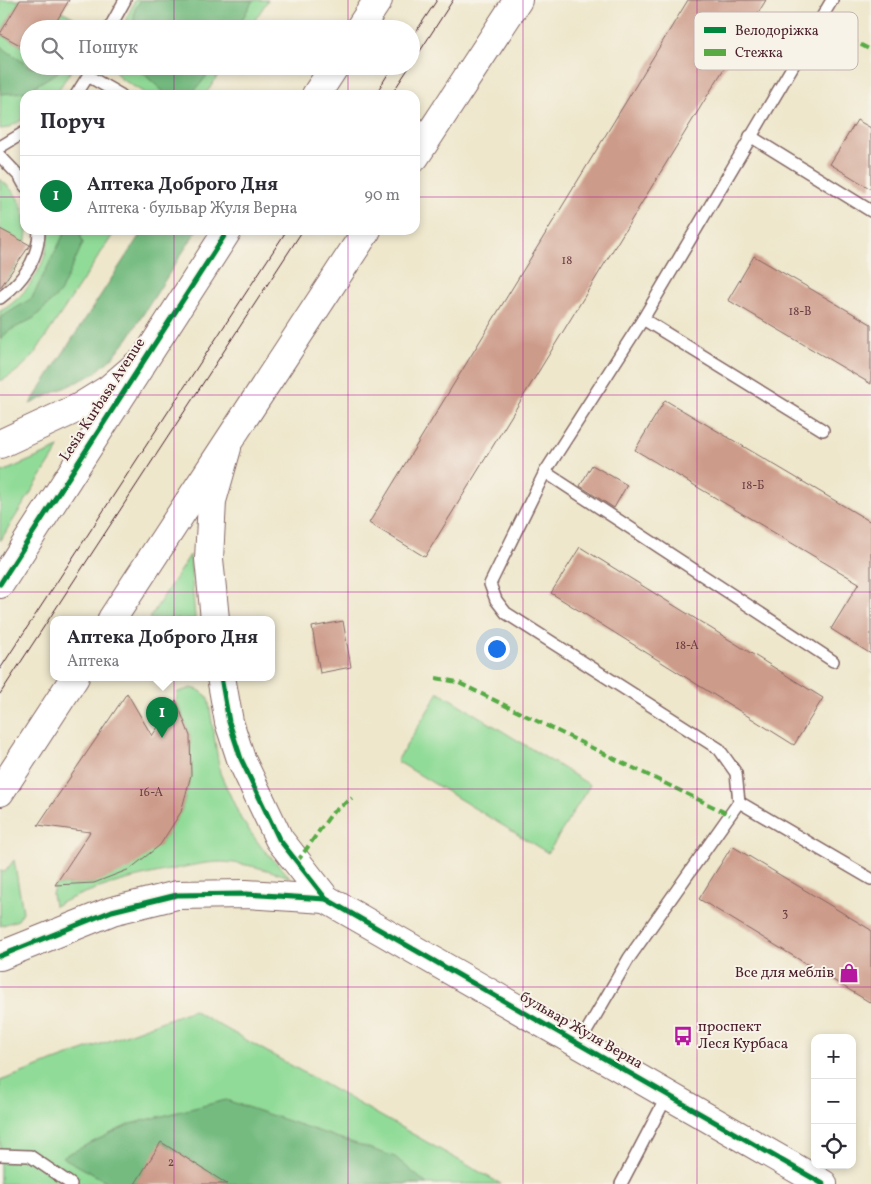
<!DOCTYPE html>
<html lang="uk">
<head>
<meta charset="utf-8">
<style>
  :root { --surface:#fff; --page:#f7f7f7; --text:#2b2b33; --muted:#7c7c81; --line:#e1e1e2; --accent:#0b8043 }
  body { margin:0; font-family:Vollkorn,serif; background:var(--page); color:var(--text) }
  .controls { position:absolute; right:15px; bottom:15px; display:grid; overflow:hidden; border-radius:10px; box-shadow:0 2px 8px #0003 }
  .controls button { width:45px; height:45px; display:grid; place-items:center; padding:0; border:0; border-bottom:1px solid var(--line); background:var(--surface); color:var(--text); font:25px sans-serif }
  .you { position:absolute; left:496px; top:648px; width:18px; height:18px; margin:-12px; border:4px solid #fff; border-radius:50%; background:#1a73e8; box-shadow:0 0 0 8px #1a73e833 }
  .badge { display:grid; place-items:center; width:32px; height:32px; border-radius:50%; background:var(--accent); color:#fff; font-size:16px; font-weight:700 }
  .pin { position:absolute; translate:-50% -41px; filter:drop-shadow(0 1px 2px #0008) }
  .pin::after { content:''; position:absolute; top:26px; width:18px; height:15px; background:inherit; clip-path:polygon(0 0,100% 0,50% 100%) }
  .popup { position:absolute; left:50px; top:616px; width:225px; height:65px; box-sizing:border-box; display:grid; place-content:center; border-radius:10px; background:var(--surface); filter:drop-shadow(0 1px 4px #0005); font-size:16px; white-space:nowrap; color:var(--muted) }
  .popup b { font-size:19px; color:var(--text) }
  .popup::after { content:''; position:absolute; left:50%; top:100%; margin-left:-10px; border:10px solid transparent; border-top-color:var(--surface) }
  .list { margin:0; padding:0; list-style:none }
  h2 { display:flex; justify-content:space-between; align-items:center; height:65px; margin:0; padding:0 20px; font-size:21px }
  h2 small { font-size:16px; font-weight:400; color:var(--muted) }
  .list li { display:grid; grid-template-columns:32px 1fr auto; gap:15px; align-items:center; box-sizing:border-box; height:80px; padding:0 20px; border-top:1px solid var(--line) }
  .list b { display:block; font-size:19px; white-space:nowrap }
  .list p { margin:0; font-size:16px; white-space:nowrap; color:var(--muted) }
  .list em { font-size:16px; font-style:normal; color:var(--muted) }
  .icon { flex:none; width:28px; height:28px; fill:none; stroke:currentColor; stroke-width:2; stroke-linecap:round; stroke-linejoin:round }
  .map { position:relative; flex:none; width:871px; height:1184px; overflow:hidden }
  .search { position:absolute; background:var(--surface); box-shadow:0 2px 8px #0003; left:20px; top:20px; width:400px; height:55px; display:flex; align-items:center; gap:12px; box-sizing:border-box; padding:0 18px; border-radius:28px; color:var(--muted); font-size:19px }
  .panel { position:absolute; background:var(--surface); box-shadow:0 2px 8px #0003; left:20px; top:90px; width:400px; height:145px; border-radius:15px }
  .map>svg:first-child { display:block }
  .green { fill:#90db97; stroke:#6d7d61 }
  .forest { fill:#74bb80; stroke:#5f6d56 }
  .building { fill:#cd9b8a }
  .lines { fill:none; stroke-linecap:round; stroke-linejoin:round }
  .service-casing { stroke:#836563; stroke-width:14 }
  .tertiary-casing { stroke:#836563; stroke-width:30 }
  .primary-casing { stroke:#836563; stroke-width:30 }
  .service { stroke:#fff; stroke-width:11 }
  .tertiary { stroke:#fff; stroke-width:28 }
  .primary { stroke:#fff; stroke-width:28 }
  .tram { stroke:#4a1f2b; stroke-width:1 }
  .quiet { stroke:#57aa44; stroke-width:4; stroke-dasharray:8 4; stroke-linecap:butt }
  .cycleway-casing { stroke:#f7f3e8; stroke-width:8 }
  .cycleway { stroke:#00873e; stroke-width:5 }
  .grid { fill:none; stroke:#b5179e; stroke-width:1; stroke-opacity:0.55 }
  .labels { text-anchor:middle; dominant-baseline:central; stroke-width:4; stroke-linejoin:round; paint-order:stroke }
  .number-label { font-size:12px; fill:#6b3e43 }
  .street-label { font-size:15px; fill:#4a1f2b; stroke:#f7f3e8 }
  .poi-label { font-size:15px; fill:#4a1f2b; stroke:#f7f3e8; text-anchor:end }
  .key { fill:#f7f3e8; stroke:#c3b3af; stroke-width:1 }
  .key-label { font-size:14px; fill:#4a1f2b }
</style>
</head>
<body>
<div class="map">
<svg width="871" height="1184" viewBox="0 0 871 1184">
  <rect width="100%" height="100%" fill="#f7f3e8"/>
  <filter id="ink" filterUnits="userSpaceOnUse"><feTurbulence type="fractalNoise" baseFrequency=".02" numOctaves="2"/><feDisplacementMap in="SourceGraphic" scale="10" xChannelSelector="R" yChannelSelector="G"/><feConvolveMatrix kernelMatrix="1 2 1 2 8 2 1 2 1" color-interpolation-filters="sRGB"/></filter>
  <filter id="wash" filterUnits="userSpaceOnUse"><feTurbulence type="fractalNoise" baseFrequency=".0096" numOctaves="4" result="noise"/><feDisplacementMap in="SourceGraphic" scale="20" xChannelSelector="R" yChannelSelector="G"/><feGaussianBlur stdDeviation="1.12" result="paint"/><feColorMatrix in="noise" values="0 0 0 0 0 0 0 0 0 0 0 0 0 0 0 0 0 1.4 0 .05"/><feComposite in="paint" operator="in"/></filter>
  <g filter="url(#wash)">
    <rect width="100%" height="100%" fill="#eee7cc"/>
    <g class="green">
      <path d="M0,0H20L0,34L29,50V66H74L55,95H25V118L8,128L0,129Z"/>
      <path d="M135,0H268L249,29H122Z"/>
      <path d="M62,11L95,29H52Z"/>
      <path d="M111,66H224L205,95H148L120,78Z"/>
      <path d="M0,179C18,194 25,206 25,230H27C26,253 15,271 0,288Z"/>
      <path d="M49,230H116L35,353C25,365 14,375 0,381V311C7,308 11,304 16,300C36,281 48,258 49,230Z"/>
      <path d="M59,448L0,541V473Z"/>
      <path d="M190,555L195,619H149Z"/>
      <path d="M192,688L199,690L208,697L220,773L241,819L262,848L290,877C267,870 246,863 222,862C208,862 193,865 180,868C137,876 93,887 54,906L52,894L55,885L94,883L160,845L181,812L191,775L190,736L176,700L178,692Z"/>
      <path d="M439,692L590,785L548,853L397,761Z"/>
      <path d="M14,860L23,912L18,920L0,926V871L5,872Z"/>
      <path d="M193,1010L501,1184H0V1081Z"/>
    </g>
    <g class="forest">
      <path d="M141,0H253L237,29H133L135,9Z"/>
      <path d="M0,46L30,67L60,66L58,72L25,92L0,94Z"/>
      <path d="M135,66H215L191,95H167Z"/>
      <path d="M66,230H79L83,243L60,293L34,318L9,331L0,339V318L32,298Z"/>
      <path d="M143,230H197L128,338L113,357L94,374L30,404Z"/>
      <path d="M226,1100L395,1157L427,1184H227L162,1142L135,1184H111L62,1157L130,1124Z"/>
    </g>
    <g id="blocks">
      <g class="building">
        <path d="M20,0H69L52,29H29V50L0,34Z"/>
        <path d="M688,0H766L425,557L369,523Z"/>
        <path d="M857,120L871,128V189L830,164Z"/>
        <path d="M0,229L30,245L0,288Z"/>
        <path d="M754,256L871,324V384L728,300Z"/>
        <path d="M665,400L871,522V654L831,629L859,583L635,450Z"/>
        <path d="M592,465L627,485L614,508L580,486Z"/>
        <path d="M580,547L823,698L794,745L551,593Z"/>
        <path d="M343,621L351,667L320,673L312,627Z"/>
        <path d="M127,693L152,736L176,700L190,736L191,775L181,812L160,845L130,869L94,883L55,885L90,832L38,825Z"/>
        <path d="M732,846L871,930V1003L699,899Z"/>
        <path d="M161,1142L227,1184H135Z"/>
      </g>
    </g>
  </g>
  <g filter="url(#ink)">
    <use href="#blocks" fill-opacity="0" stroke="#836563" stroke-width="1"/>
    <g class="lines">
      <defs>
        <g id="service">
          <path d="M109,29L125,0"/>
          <path d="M88,76L121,95"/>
          <path d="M76,95L88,76L93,66"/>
          <path d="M750,136L871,211"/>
          <path d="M0,147L25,132"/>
          <path d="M0,156L20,177L25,186"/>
          <path d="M0,298C22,282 39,259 39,230"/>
          <path d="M643,319L823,430"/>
          <path d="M545,472L833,661"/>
          <path d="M739,802L871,879"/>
          <path d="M579,1044L629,958L739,802L736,773L719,749L506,613L496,600L490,584L545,472L643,319L832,0"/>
          <path d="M0,1155L30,1156L71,1184"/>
          <path d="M621,1184L667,1096"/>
        </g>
        <g id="tertiary">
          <path d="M0,444L80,407L109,389L137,365"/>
          <path d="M215,619L209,559L212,501L227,448"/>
          <path d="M221,677L229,722L241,759L279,839L326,899L823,1184"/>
          <path d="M0,956L112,911L177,895L246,894L326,899"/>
        </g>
        <g id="primary">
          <path d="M359,29L378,0"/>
          <path d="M316,95L335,66"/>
          <path d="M415,157L518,0"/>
          <path d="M0,584L228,230"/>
          <path d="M112,619L367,230"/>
          <path d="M0,792L75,677"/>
        </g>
      </defs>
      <use href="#service" class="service-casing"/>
      <use href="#tertiary" class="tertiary-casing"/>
      <use href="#primary" class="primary-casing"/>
      <use href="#service" class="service"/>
      <use href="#tertiary" class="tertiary"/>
      <use href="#primary" class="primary"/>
      <g class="tram">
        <path d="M411,39L437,0"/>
        <path d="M411,65L453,0"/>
        <path d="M375,95L393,66"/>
        <path d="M391,95L410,66"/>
        <path d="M0,669L287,230"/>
        <path d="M0,694L303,230"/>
      </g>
      <g class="quiet">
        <path d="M818,23L871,50"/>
        <path d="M436,678L457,682L730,815"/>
        <path d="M297,862L332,813L352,798"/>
      </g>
      <defs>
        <g id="cycleway">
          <path d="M0,584L228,230"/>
          <path d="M221,677L229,722L241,759L279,839L326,899L823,1184"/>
          <path d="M0,956L112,911L177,895L246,894L326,899"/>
        </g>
      </defs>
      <use href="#cycleway" class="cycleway-casing"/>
      <use href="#cycleway" class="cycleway"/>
    </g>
  </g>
  <path class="grid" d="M174,0V29M348,0V29M523,0V1184M697,0V1184M174,66V95M348,66V95M0,197H25M415,197H871M174,230V1184M348,230V1184M0,395H871M0,592H871M0,789H871M0,987H871"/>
  <defs>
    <symbol id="shop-bare" viewBox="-9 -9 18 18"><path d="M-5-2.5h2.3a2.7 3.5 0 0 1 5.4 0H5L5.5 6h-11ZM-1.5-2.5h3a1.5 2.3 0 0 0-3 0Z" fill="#b5179e" stroke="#f7f3e8" stroke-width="2.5" paint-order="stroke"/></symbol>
    <symbol id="bus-bare" viewBox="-9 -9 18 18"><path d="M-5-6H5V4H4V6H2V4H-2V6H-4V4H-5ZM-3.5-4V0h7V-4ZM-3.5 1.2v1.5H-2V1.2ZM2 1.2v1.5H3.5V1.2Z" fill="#b5179e" stroke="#f7f3e8" stroke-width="2.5" paint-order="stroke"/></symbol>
  </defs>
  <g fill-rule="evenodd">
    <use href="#shop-bare" x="835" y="959" width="28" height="28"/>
    <use href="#bus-bare" x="669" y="1022" width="28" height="28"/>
  </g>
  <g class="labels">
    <g class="number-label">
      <text x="567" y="261">18</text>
      <text x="800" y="312">18-В</text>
      <text x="753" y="486">18-Б</text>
      <text x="687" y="646">18-А</text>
      <text x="151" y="793">16-А</text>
      <text x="785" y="914">3</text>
      <text x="171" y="1163">2</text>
    </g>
    <g class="street-label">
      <text transform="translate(103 400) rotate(-57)">Lesia Kurbasa Avenue</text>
      <text transform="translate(581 1031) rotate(30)">бульвар Жуля Верна</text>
    </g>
    <g class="poi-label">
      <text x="834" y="973">Все для меблів</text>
      <text x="698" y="1027" text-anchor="start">проспект<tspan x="698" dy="17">Леся Курбаса</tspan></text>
    </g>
  </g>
  <rect x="694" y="12" width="164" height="58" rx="8" class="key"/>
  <rect x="704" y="27" width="22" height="6" fill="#00873e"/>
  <rect x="704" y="49" width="22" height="7" fill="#57aa44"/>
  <g class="key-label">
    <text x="735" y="35">Велодоріжка</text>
    <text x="735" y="57">Стежка</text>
  </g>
</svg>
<div class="controls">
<button>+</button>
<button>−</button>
<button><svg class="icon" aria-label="locate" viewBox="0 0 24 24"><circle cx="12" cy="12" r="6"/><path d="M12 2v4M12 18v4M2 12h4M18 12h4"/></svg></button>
</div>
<div class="you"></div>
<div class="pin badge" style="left:162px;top:738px">1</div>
<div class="popup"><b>Аптека Доброго Дня</b>Аптека</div>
<div class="search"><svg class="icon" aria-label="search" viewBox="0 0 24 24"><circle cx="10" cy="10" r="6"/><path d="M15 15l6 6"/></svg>Пошук</div>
<section class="panel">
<h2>Поруч<small></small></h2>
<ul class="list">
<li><span class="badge">1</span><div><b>Аптека Доброго Дня</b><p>Аптека · бульвар Жуля Верна</p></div><em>90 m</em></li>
</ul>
</section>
</div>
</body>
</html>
